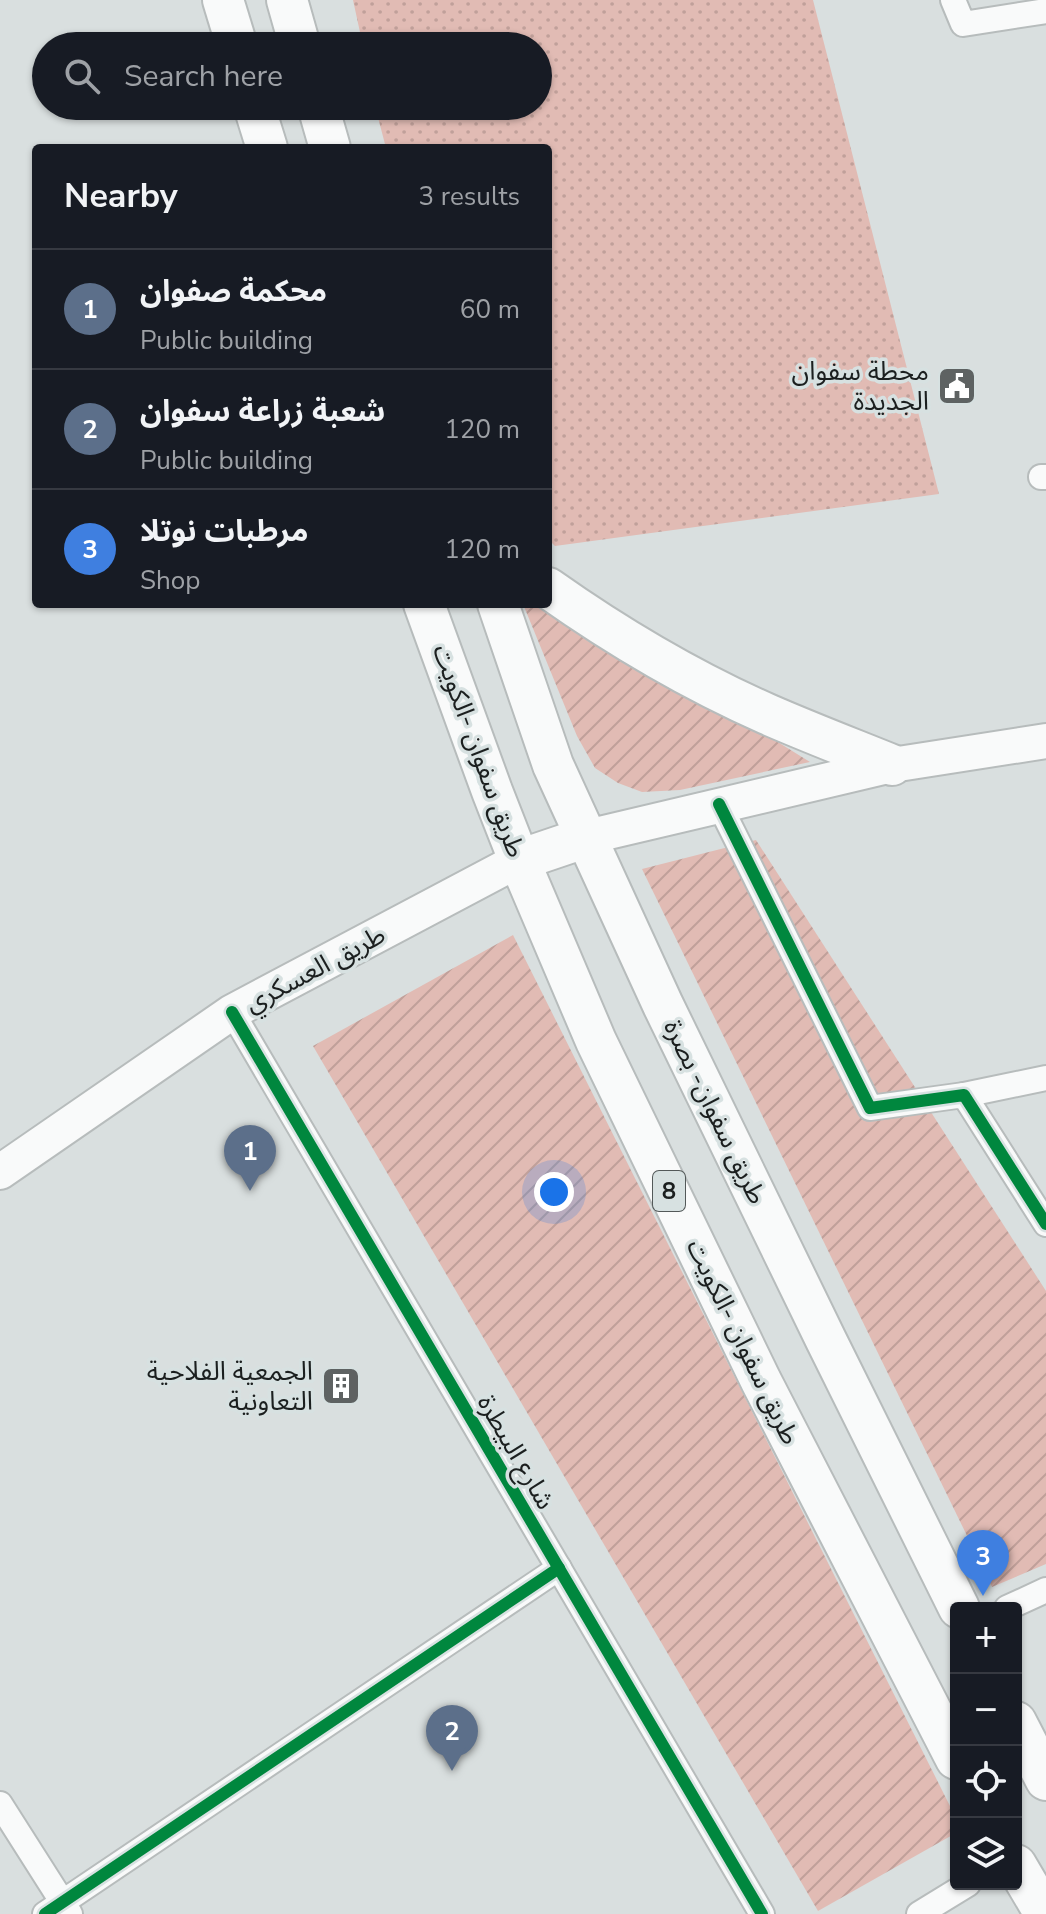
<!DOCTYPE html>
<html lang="en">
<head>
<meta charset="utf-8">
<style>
  :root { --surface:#171b24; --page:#20242c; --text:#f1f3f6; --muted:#9ea1a6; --line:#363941; --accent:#db2777 }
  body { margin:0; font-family:"Nunito Sans","Noto Sans Arabic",sans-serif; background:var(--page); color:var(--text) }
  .controls { position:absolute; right:24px; bottom:24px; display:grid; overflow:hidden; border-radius:8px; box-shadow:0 2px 6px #0004 }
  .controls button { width:72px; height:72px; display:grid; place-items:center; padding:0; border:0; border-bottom:2px solid var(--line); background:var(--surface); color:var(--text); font:40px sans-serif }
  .you { position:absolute; left:554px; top:1192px; width:28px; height:28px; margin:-20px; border:6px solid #fff; border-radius:50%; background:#1a73e8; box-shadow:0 0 0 12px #1a73e833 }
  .badge { display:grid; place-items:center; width:52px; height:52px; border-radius:50%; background:var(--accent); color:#fff; font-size:26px; font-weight:700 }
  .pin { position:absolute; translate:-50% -66px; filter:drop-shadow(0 2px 4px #0008) }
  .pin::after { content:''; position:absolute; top:42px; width:28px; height:24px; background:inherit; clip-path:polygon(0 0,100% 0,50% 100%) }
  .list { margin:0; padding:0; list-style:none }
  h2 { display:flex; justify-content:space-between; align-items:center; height:104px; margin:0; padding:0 32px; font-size:34px }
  h2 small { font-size:26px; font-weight:400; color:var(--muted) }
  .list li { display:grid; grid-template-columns:52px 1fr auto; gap:24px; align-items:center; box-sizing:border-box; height:120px; padding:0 32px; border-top:2px solid var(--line) }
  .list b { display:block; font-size:30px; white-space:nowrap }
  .list p { margin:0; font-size:26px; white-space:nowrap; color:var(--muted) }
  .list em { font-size:26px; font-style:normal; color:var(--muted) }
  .icon { flex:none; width:44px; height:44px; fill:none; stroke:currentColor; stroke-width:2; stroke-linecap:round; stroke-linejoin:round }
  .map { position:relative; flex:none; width:1046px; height:1914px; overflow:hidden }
  .search { position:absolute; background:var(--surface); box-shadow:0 2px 6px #0004; left:32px; top:32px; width:520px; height:88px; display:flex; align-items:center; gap:20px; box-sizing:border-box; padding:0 28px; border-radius:44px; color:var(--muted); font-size:30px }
  .panel { position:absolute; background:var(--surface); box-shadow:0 2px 6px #0004; left:32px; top:144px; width:520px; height:464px; border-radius:8px }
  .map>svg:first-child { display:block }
  .grass { fill:url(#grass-dots) }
  .garden { fill:url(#garden-furrows) }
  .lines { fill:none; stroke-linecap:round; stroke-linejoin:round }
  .minor-casing { stroke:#b7bcbc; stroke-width:28 }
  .secondary-casing { stroke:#b7bcbc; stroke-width:38 }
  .trunk-casing { stroke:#b7bcbc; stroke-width:44 }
  .minor { stroke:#f9fafa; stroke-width:24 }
  .secondary { stroke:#f9fafa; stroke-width:34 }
  .trunk { stroke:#f9fafa; stroke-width:40 }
  .cycleway-casing { stroke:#d7e1e1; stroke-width:17 }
  .cycleway { stroke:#00873e; stroke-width:12 }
  .labels { text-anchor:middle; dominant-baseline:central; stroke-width:7; stroke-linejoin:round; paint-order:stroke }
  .shield { fill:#d7e1e1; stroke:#535959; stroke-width:2 }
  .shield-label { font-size:24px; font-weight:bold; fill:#1b1f1f }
  .poi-label { font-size:26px; fill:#1b1f1f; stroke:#d7e1e1; text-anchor:end }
  .street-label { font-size:26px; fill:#1b1f1f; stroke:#d7e1e1 }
</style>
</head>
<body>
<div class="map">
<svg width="1046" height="1914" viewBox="0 0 1046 1914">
  <defs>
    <pattern id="grass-dots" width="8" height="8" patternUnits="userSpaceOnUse" patternTransform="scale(2)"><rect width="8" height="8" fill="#e1bbb4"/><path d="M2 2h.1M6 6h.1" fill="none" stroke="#c0a09a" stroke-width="1.8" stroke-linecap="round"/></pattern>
    <pattern id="garden-furrows" width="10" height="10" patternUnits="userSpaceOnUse" patternTransform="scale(2)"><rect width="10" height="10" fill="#e1bbb4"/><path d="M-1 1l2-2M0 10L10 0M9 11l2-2" fill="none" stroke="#c0a09a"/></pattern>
  </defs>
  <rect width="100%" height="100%" fill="#d9dfdf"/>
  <path class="grass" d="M353,0H813L939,494L555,546L548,539V148H386L375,106H538V46H363Z"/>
  <g class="garden">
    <path d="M548,599L810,762L680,790L642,792L618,783L595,768L577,736L523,604H548Z"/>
    <path d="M756,840L1046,1291V1564L992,1587L642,869Z"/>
    <path d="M513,935L956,1818V1833L818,1911L313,1046Z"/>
  </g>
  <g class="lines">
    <defs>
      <g id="minor">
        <path d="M953,0L963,24L1046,11"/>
        <path d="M1041,477H1046"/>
        <path d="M719,804L870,1108L964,1095L1046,1224"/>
        <path d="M232,1012L762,1914"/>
        <path d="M964,1095L1046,1078"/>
        <path d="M1007,1608L1046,1590"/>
        <path d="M0,1804L70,1914"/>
        <path d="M45,1914L559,1568"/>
        <path d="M919,1914L968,1884"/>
      </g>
      <g id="secondary">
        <path d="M587,837L892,765L1046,741"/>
        <path d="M0,1172L232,1012L519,860"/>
      </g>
      <g id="trunk">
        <path d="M223,0L237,46"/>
        <path d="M287,0L300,46"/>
        <path d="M254,106L267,148"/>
        <path d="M318,106L330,148"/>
        <path d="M548,588C616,636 690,680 767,714C808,732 850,748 892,765"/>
        <path d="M424,604L492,791L519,860L596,1041L761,1381L956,1759"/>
        <path d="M498,604L553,765L663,1005L826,1340L959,1608"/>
        <path d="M519,860L587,837"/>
        <path d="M1016,1722L1046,1780"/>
        <path d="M1016,1865L1045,1914"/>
      </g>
    </defs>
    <use href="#minor" class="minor-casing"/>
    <use href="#secondary" class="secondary-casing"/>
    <use href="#trunk" class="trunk-casing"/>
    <use href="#minor" class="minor"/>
    <use href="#secondary" class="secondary"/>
    <use href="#trunk" class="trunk"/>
    <defs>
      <g id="cycleway">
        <path d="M719,804L870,1108L964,1095L1046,1224"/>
        <path d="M232,1012L762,1914"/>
        <path d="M45,1914L559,1568"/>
      </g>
    </defs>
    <use href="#cycleway" class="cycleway-casing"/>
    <use href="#cycleway" class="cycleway"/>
  </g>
  <defs>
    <symbol id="civic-square" viewBox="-11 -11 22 22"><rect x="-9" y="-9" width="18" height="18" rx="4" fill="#5e6262" stroke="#d7e1e1"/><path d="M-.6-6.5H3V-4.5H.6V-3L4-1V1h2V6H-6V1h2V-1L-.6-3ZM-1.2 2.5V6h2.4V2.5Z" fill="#fff"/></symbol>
    <symbol id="building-square" viewBox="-11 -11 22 22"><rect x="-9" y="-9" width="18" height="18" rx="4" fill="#5e6262" stroke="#d7e1e1"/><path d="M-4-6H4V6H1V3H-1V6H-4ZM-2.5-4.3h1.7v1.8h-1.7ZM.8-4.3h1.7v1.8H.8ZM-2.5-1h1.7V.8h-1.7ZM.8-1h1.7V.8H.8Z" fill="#fff"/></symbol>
  </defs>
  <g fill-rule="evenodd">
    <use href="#civic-square" x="935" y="364" width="44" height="44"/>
    <use href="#building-square" x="319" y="1364" width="44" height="44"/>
  </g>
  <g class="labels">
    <rect class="shield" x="653" y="1171" width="32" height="40" rx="6"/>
    <g class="shield-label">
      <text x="669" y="1191">8</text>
    </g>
    <g class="poi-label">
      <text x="929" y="371">محطة سفوان<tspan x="929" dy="30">الجديدة</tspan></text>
      <text x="313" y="1371">الجمعية الفلاحية<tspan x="313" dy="30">التعاونية</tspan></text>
    </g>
    <g class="street-label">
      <text transform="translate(479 751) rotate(70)">طريق سفوان -الكويت</text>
      <text transform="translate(315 969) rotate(-28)">طريق العسكري</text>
      <text transform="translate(715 1112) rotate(64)">طريق سفوان- بصرة</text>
      <text transform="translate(743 1342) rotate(64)">طريق سفوان -الكويت</text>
      <text transform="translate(516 1452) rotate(60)">شارع البيطرة</text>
    </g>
  </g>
</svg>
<div class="controls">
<button>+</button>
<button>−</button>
<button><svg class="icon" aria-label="locate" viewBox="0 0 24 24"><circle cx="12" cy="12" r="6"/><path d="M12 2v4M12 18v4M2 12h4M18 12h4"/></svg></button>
<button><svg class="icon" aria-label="layers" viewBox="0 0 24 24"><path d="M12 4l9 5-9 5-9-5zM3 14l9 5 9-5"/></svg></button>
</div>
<div class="you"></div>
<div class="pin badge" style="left:250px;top:1191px;background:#5c6f8a">1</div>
<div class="pin badge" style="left:452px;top:1771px;background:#5c6f8a">2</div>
<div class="pin badge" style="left:983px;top:1596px;background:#3f7fe0">3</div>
<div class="search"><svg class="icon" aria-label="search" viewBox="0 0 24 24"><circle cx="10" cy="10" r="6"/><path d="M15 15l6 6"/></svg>Search here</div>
<section class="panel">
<h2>Nearby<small>3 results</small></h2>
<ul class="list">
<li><span class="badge" style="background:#5c6f8a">1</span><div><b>محكمة صفوان</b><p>Public building</p></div><em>60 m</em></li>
<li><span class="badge" style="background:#5c6f8a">2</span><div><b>شعبة زراعة سفوان</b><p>Public building</p></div><em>120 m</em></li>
<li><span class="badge" style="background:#3f7fe0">3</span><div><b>مرطبات نوتلا</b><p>Shop</p></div><em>120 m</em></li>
</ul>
</section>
</div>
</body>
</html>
